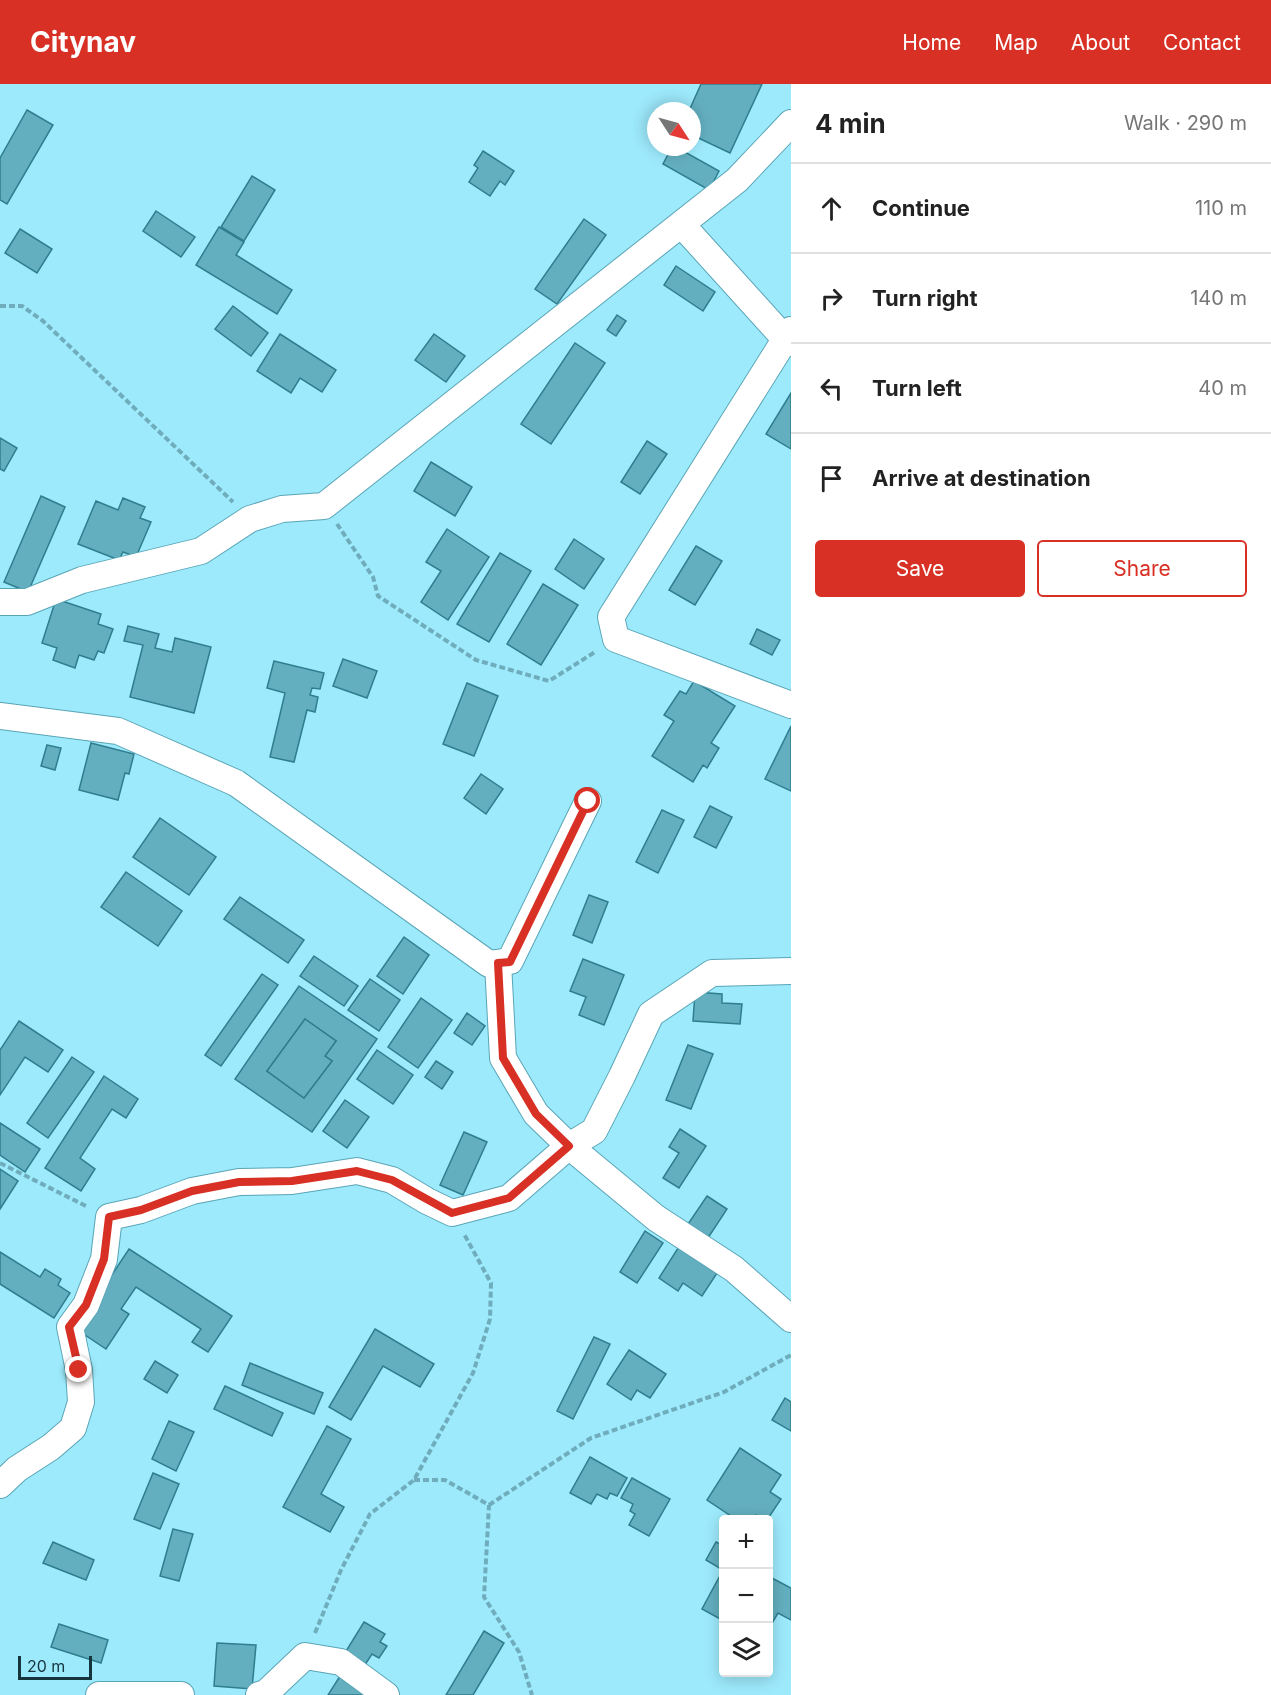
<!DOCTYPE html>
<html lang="en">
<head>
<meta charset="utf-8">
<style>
  :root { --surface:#fff; --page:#f2f2f2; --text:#222; --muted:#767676; --line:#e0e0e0; --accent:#d93025 }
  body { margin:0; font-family:Inter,sans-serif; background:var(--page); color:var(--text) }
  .controls { position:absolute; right:18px; bottom:18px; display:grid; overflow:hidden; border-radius:6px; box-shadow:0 3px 15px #0003 }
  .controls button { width:54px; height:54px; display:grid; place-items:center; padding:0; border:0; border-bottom:2px solid var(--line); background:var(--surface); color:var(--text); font:30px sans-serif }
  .compass { position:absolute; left:647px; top:18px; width:54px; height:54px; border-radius:50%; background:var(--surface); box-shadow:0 3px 15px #0003; rotate:126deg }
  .scale { position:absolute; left:18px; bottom:15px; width:74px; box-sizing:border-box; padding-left:6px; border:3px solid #15353d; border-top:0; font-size:16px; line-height:21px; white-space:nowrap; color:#15353d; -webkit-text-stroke:4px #9deafc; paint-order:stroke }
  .stop { position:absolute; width:18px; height:18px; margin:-14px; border:4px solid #d93025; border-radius:50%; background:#fff }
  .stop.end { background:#d93025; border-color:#fff; box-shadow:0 2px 6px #0008 }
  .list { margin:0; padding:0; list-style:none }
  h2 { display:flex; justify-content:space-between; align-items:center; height:78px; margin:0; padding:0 24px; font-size:26px }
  h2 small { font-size:20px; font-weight:400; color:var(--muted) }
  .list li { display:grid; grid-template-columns:39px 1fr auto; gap:18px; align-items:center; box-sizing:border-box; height:90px; padding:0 24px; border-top:2px solid var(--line) }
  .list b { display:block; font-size:22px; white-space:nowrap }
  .list em { font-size:20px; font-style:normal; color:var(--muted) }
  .actions { display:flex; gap:12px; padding:18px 24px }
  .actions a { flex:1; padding:14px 0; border:2px solid var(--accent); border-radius:6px; text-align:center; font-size:21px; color:var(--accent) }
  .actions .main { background:var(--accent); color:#fff }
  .icon { flex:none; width:33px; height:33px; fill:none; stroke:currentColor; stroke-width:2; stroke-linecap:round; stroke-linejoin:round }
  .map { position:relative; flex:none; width:791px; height:1611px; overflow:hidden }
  header { display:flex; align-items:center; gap:36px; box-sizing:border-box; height:84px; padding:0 30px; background:var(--accent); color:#fff }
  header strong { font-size:28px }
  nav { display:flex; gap:33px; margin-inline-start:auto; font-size:21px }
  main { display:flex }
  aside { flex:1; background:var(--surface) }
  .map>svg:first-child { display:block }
  .building { fill:#63afc0; stroke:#2f7e8f; stroke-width:1.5; fill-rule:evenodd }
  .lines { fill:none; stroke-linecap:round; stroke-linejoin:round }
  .street-casing { stroke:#59a5b6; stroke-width:28 }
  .path { stroke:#6fadbc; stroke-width:4; stroke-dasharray:6 3; stroke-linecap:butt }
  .street { stroke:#fff; stroke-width:26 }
  .route { stroke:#d93025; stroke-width:8 }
</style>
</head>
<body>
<header>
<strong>Citynav</strong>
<nav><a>Home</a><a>Map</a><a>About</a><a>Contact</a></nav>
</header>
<main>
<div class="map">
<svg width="791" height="1611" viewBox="0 0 791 1611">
  <rect width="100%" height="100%" fill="#9deafc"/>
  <g class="building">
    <path d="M701,0H762L730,69L692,51V27H689Z"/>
    <path d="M27,26L53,41L7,120L0,116V74Z"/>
    <path d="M672,63H676L719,87L709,106L663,80Z"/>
    <path d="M483,67L514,87L505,101L500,97L490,112L469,98L478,84L474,81Z"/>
    <path d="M252,92L275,106L244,157L221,143Z"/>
    <path d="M156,127L195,153L181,173L143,147Z"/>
    <path d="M584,135L606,151L557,220L535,205Z"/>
    <path d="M219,143L244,158L236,171L292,206L277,230L196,181Z"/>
    <path d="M20,145L52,165L37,189L5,169Z"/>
    <path d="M676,182L715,208L703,227L664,201Z"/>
    <path d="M233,222L268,249L251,272L215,245Z"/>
    <path d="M617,231L626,237L616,252L607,246Z"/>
    <path d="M280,250L336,286L322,308L300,294L291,309L257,287Z"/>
    <path d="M434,250L465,272L446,298L415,276Z"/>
    <path d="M575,259L605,279L551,360L521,340Z"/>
    <path d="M791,309V365L766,350Z"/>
    <path d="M0,354L17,364L4,387L0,385Z"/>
    <path d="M647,357L667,370L640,410L621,398Z"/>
    <path d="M431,378L472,403L455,432L414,407Z"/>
    <path d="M41,412L65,423L28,508L4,498Z"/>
    <path d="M123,414L145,423L140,434L151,438L136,473L123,468L119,476L78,460L96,417L118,426Z"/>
    <path d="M447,445L489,473L448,536L421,518L441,487L426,478Z"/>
    <path d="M574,455L604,475L584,505L555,485Z"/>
    <path d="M696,462L722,477L695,521L669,506Z"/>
    <path d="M500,469L531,487L489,558L457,540Z"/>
    <path d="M543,500L578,521L541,581L507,560Z"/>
    <path d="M56,515L101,530L98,540L113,545L104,569L98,567L94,576L79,571L75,584L53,576L57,564L42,559Z"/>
    <path d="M128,542L159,550L155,564L172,568L175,554L211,563L194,629L130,613L143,561L124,557Z"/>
    <path d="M757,545L780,556L772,571L750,560Z"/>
    <path d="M343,575L377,587L367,614L333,602Z"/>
    <path d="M274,577L324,589L320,605L312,604L310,611L318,613L315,628L307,626L294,678L270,673L285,609L267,604Z"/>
    <path d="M694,597L735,622L711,659L719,664L707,684L703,681L693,698L652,672L674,637L664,631L680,607L686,610Z"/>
    <path d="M467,599L498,612L474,672L443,660Z"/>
    <path d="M791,642V707L765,695Z"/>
    <path d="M91,659L134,670L129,690L125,689L118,716L79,706Z"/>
    <path d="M47,661L61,664L55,686L41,682Z"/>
    <path d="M481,690L503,705L486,730L464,714Z"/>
    <path d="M710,722L732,733L716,764L694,753Z"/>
    <path d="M662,726L684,736L658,789L636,778Z"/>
    <path d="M160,734L216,773L189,811L133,773Z"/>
    <path d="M126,788L182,827L158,862L101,823Z"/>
    <path d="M589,811L608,818L592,859L573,851Z"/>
    <path d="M240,813L304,856L288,879L224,835Z"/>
    <path d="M404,853L429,871L403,910L377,892Z"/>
    <path d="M314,872L358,902L344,922L300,892Z"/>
    <path d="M583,875L624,891L604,941L579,931L586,913L570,907Z"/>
    <path d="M262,890L278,901L221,982L205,971Z"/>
    <path d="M370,895L400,916L379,947L348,926Z"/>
    <path d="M299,902L377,955L312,1048L235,995ZM305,935L336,957L325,972L332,977L304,1014L267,987Z"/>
    <path d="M695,908L722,910V919L742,920L740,940L693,937Z"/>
    <path d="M421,914L452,936L418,984L388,963Z"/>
    <path d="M467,929L485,942L472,961L454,949Z"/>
    <path d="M305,935L336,957L325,972L332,977L304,1014L267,987Z"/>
    <path d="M19,937L63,966L48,988L25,973L0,1011V966Z"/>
    <path d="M688,961L713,970L691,1025L666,1016Z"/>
    <path d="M377,966L413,991L393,1020L357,995Z"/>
    <path d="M72,973L94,988L48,1054L27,1039Z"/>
    <path d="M436,977L453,988L442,1005L425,993Z"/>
    <path d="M104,992L138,1015L126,1034L112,1025L80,1074L95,1085L81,1107L45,1084Z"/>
    <path d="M345,1016L369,1033L347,1064L323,1047Z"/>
    <path d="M0,1039L40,1065L25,1088L0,1071Z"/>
    <path d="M680,1045L706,1062L679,1104L663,1094L679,1069L669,1063Z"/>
    <path d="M464,1048L487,1058L463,1111L440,1101Z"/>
    <path d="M0,1085L18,1097L0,1125Z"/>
    <path d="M707,1112L727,1125L706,1157L686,1143Z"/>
    <path d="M645,1147L663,1159L637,1199L620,1188Z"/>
    <path d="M680,1161L719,1186L702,1212L683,1199L678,1207L659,1194Z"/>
    <path d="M129,1165L232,1232L208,1268L192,1258L201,1245L136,1203L121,1225L129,1230L106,1265L76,1245Z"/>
    <path d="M0,1168L40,1193L45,1185L61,1195L58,1201L70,1209L54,1234L0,1200Z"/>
    <path d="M375,1245L434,1280L420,1303L383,1282L351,1336L329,1323Z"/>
    <path d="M594,1253L610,1260L573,1335L557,1327Z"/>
    <path d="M629,1266L666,1290L650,1314L637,1306L631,1316L607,1300Z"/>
    <path d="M155,1277L178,1291L167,1309L144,1295Z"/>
    <path d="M250,1279L323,1309L314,1330L242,1301Z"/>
    <path d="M225,1302L283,1329L272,1352L214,1325Z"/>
    <path d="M785,1314L791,1318V1347L772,1336Z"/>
    <path d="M169,1337L194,1348L176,1387L152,1375Z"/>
    <path d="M327,1342L351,1355L321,1410L344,1423L330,1448L283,1423Z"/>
    <path d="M740,1364L781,1391L770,1408L781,1415L767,1436H763L756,1431L753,1436H737L707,1416Z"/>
    <path d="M590,1373L627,1394L617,1412L610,1409L607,1415L597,1410L591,1420L570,1409Z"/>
    <path d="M153,1389L179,1400L160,1445L134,1435Z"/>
    <path d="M632,1394L670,1415L649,1452L629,1441L635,1430L630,1427L633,1420L621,1414Z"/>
    <path d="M173,1445L193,1450L179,1497L160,1492Z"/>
    <path d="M53,1458L94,1476L86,1496L43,1479Z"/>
    <path d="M716,1458L724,1462V1533L722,1536L702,1525L723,1486L706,1476Z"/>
    <path d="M770,1493L791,1504V1536L778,1529L768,1546V1496Z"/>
    <path d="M364,1538L385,1550L380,1558L387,1562L379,1574L372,1570L363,1584L343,1572Z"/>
    <path d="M59,1540L108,1556L101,1579L51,1563Z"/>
    <path d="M484,1547L504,1559L473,1611H446Z"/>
    <path d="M217,1559L256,1561L252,1605L214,1602Z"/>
    <path d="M342,1589L366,1611H328Z"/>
  </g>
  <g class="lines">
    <defs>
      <g id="street">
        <path d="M682,141L786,256L791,259"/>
        <path d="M791,246L611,533L616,555L791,621"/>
        <path d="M0,518H27L82,496L201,467L250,435L282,425L324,422L737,96L791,39"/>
        <path d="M0,632L118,647L236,699L489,880L510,877L588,717"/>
        <path d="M498,879L503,974L536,1030L569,1062L656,1134L734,1185L791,1235"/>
        <path d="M0,1401L17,1385L51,1363L73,1344L81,1318L79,1286L70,1243L86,1221L104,1175L109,1133L141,1126L192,1107L239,1098L292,1097L357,1087L392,1096L427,1117L452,1129L509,1114L569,1062L594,1047L622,992L651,930L712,889L791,887"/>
        <path d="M99,1611H181"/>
        <path d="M259,1611L266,1609L305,1572L341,1578L386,1611"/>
      </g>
    </defs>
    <use href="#street" class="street-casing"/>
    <g class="path">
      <path d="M0,222H22L43,237L233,418"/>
      <path d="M337,440L373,493L378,512L476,576L549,597L595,568"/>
      <path d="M0,1079L88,1123"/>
      <path d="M414,1396H445L489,1421L484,1513L519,1568L532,1611"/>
      <path d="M489,1421L591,1354L724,1308L791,1271"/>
      <path d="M315,1549L341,1486L370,1430L414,1396L473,1289L490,1235L491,1199L464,1150"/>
    </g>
    <use href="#street" class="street"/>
  </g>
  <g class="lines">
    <path class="route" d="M79,1286L69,1243L86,1221L104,1175L109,1133L141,1126L192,1107L239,1098L292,1097L357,1087L392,1096L452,1129L509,1114L569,1062L536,1030L503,974L498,879L510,878L588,717"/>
  </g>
</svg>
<div class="controls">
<button>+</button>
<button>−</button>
<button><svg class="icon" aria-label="layers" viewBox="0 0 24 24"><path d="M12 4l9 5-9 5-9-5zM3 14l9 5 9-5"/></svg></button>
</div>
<svg class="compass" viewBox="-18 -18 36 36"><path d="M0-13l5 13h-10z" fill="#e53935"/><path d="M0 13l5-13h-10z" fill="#767676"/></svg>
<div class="scale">20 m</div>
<div class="stop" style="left:588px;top:717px"></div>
<div class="stop end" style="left:79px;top:1286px"></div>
</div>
<aside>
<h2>4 min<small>Walk · 290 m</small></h2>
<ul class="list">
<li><svg class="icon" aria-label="ahead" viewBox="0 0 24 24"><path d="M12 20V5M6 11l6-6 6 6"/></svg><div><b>Continue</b></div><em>110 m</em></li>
<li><svg class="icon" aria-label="right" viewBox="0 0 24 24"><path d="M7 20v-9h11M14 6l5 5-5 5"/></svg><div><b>Turn right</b></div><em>140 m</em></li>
<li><svg class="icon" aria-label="left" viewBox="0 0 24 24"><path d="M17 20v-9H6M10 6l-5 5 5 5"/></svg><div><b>Turn left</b></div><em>40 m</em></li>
<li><svg class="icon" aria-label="arrive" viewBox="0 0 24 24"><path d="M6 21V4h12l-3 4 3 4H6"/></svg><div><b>Arrive at destination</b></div></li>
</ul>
<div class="actions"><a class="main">Save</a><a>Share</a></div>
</aside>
</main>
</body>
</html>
